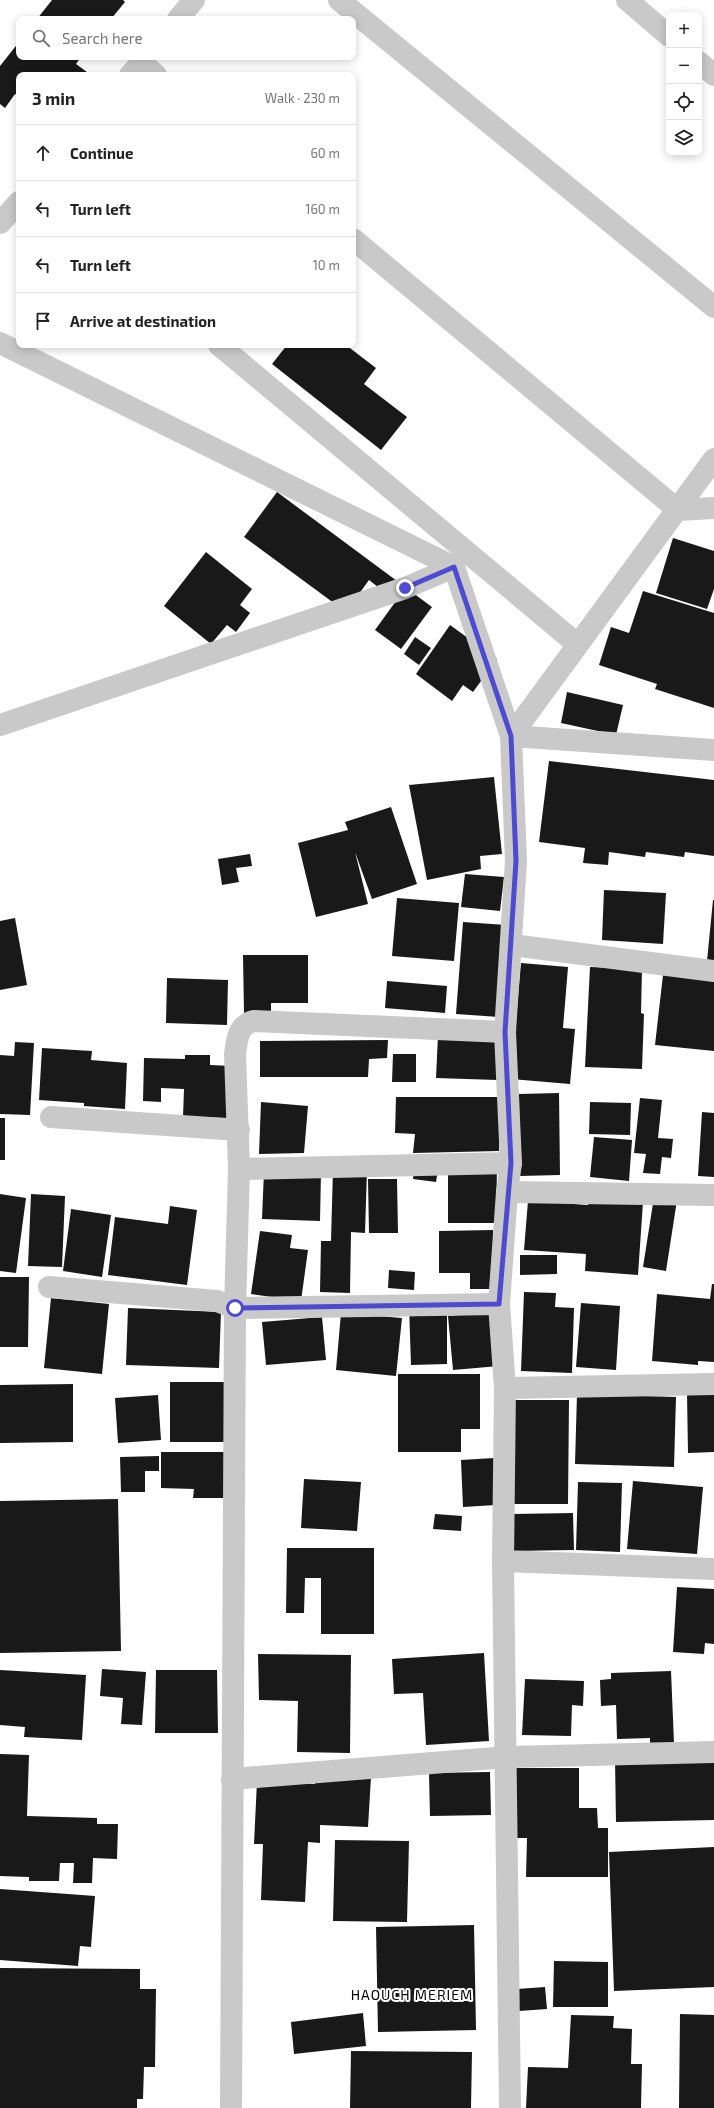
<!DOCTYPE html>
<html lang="en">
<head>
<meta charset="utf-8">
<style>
  :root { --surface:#fff; --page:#f6f6f6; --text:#222; --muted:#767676; --line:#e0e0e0 }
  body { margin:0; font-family:"Exo 2",sans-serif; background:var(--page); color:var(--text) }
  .controls { position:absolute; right:12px; top:12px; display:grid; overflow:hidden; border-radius:8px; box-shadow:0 2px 10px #0003 }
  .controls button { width:36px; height:36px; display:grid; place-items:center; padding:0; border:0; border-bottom:1px solid var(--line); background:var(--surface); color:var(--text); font:20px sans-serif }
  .stop { position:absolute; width:12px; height:12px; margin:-9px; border:3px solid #4f4bd1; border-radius:50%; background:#fff }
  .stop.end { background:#4f4bd1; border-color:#fff; box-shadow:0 1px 4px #0008 }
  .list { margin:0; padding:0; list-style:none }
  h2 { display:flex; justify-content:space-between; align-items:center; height:52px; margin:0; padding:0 16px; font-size:17px }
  h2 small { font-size:13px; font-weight:400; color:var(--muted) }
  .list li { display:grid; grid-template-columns:26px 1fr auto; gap:12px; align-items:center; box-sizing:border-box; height:56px; padding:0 16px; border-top:1px solid var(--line) }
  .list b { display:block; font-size:15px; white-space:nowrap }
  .list em { font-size:13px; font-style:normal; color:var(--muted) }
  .icon { flex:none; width:22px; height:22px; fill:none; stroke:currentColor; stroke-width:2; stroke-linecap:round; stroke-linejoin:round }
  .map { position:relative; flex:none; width:714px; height:2108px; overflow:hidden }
  .search { position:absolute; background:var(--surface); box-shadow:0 2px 10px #0003; left:16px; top:16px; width:340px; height:44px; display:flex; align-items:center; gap:10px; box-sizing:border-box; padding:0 14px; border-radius:8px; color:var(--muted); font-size:15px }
  .panel { position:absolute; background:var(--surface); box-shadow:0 2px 10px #0003; left:16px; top:72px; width:340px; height:276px; border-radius:8px }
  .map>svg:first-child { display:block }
  .building { fill:#191919 }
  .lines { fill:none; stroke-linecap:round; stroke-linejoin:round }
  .minor { stroke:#c9c9c9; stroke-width:22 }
  .route { stroke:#4f4bd1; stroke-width:5 }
  .labels { text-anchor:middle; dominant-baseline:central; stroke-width:4; stroke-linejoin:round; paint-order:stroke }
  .neighbourhood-label { font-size:14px; letter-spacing:1px; fill:#000; stroke:#fff }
</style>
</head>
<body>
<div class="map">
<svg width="714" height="2108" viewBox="0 0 714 2108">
  <rect width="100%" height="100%" fill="#fff"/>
  <g class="building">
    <path d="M52,0H123L125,2L111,19H37Z"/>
    <path d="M19,42V57H81L76,64L91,75H57L53,72L51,75H19V97L15,94L5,108L0,104V66Z"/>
    <path d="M287,345H346L376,368L364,384L407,417L381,450L272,364Z"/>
    <path d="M277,492L432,607L401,649L375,630L396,601L369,580L346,612L244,537Z"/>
    <path d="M673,538L714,551V589L707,609L656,593Z"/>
    <path d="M206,552L252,589L240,605L250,613L236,632L227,625L211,644L164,606Z"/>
    <path d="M643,591L714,613V708L655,689L657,684L599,665L611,627L629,633Z"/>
    <path d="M450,625L497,659L473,692L463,685L452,701L416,674Z"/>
    <path d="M415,637L431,648L419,665L404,654Z"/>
    <path d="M567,692L623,705L616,735L561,723Z"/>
    <path d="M549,761L714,780V856L685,852L684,857L646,852L645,857L609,852L608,865L583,863L585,848L539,842Z"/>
    <path d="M494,777L502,854L480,856L481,869L427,880L409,785Z"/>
    <path d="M391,807L417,884L372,899L355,852L368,904L316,917L298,843L348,830L345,822Z"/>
    <path d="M250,854L252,866L236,868L239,882L222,885L218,859Z"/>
    <path d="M465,874L504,877L500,911L461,907Z"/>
    <path d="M604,890L666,893L663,944L602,940Z"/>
    <path d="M397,898L459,903L454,961L392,956Z"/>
    <path d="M713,900H714V962L707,961Z"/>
    <path d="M15,918L27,985L0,990V921Z"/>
    <path d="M463,922L506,925L499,1017L456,1014Z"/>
    <path d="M243,955H308V1003H271V1013H244Z"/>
    <path d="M521,963L568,967L563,1028L575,1029L570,1084L511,1079Z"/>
    <path d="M590,967L642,969L641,1013L644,1014L642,1069L585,1067Z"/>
    <path d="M663,975L714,981V1051L655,1045Z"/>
    <path d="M167,978L228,980L227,1025L166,1023Z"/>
    <path d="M387,981L447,986L445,1013L385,1008Z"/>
    <path d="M438,1035L498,1037L497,1080L436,1078Z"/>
    <path d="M388,1040L387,1058L369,1059L368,1077H260V1041Z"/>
    <path d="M15,1042L34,1043L30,1115L0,1114V1055L14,1056Z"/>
    <path d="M42,1048L92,1051L91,1060L127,1063L125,1109L84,1106V1103L39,1100Z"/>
    <path d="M393,1054H416V1082H392Z"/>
    <path d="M185,1055H210V1065L232,1066L230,1118L183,1117L184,1089L161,1088V1102L143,1101L144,1058L185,1059Z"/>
    <path d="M559,1093L560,1175L520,1176L519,1094Z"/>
    <path d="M396,1097H501L499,1151L413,1153L415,1134L395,1133Z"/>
    <path d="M640,1098L662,1100L658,1138L673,1139L671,1158L662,1157L660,1174L643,1173L646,1154L634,1153Z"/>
    <path d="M261,1102L308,1106L304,1153L259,1154Z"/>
    <path d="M590,1102L631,1103L630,1135L589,1134Z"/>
    <path d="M702,1112L714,1113V1177L698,1176Z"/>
    <rect x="0" y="1118" width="5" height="42"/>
    <path d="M594,1137L632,1140L629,1181L590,1177Z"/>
    <path d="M414,1167L438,1170L436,1182L413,1179Z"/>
    <path d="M448,1167H497L496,1223H448Z"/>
    <path d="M333,1169L367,1170L365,1233L351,1232L350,1293L320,1292L321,1241H331Z"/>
    <path d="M264,1171L321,1172L320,1221L262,1219Z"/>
    <path d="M368,1179H397L398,1233H369Z"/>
    <path d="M0,1194L26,1198L16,1273L0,1271Z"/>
    <path d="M31,1194L65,1196L62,1267L28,1266Z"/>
    <path d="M654,1197L677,1200L666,1271L643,1267Z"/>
    <path d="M589,1198L643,1202L638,1275L585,1271L586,1254L524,1250L528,1201L588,1205Z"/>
    <path d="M170,1206L197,1210L187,1285L108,1275L115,1217L168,1224Z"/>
    <path d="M71,1209L111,1215L102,1277L63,1271Z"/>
    <path d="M493,1230V1289H470V1273H439V1231Z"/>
    <path d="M260,1231L292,1235L290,1248L308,1250L301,1301L251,1294Z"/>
    <path d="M520,1255H557V1274L520,1275Z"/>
    <path d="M389,1270L415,1272L414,1290L388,1288Z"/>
    <path d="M0,1277H29L28,1347H0Z"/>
    <path d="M712,1284H714V1362L698,1361V1365L652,1361L657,1294L710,1299Z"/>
    <path d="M524,1292L556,1293L555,1307L574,1308L572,1373L521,1371Z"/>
    <path d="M51,1298L109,1304L102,1374L44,1368Z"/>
    <path d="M581,1303L620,1306L616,1370L576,1367Z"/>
    <path d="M447,1305V1364L411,1365L409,1306Z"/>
    <path d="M128,1308L221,1312L219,1368L126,1365Z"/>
    <path d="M494,1312L499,1366L453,1370L448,1316Z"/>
    <path d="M341,1313L402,1318L396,1376L336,1370Z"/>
    <path d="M322,1317L326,1360L266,1365L262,1322Z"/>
    <path d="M398,1374H480V1429H461V1452H398Z"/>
    <path d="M170,1382H225L226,1442H170Z"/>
    <path d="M73,1384V1442L0,1443V1385Z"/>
    <path d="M687,1393H714V1452L688,1453Z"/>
    <path d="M577,1394L676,1397L674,1467L575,1464Z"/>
    <path d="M158,1395L161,1440L118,1443L115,1398Z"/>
    <path d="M514,1400H569L568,1504H513Z"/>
    <path d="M161,1452H224V1498H193L194,1489L161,1488Z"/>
    <path d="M159,1456V1471H145V1492H121L120,1457Z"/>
    <path d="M494,1458L496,1505L463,1507L461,1460Z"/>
    <path d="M304,1479L361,1482L357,1531L301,1528Z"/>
    <path d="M633,1481L703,1487L697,1554L627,1549Z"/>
    <path d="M578,1482L622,1483L620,1552L576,1550Z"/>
    <path d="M118,1499L121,1651L0,1653V1501Z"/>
    <path d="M573,1513L574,1550L512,1551V1514Z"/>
    <path d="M435,1514L462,1516L461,1531L433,1529Z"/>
    <path d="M287,1548H374V1634H321V1578H305L304,1613H286Z"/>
    <path d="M677,1587L714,1589V1644L705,1643L704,1654L673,1652Z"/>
    <path d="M484,1653L489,1741L426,1745L423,1693L394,1694L392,1659Z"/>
    <path d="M258,1654L351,1655L350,1753L297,1752L298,1701L259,1700Z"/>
    <path d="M102,1669L146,1672L142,1725L121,1724L123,1698L100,1696Z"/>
    <path d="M0,1670L86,1675L82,1740L24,1737L25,1727L0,1725Z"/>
    <path d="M156,1670H217L218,1733H155Z"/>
    <path d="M671,1671L674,1743L650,1744V1738L617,1739L616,1705L601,1706L600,1680L611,1679V1673Z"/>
    <path d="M525,1679L584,1681L583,1706L572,1705L571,1736L522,1735Z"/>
    <path d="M0,1754L29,1755L27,1816L97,1818V1824H118L117,1859L93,1858L92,1883H73L74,1863H60L59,1881H29V1877L0,1876Z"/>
    <path d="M714,1757V1820L616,1822L615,1759Z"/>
    <path d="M515,1768H579V1808H597L598,1828H608V1877H526L527,1838H514Z"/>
    <path d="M490,1772L491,1815L430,1816L429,1773Z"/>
    <path d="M315,1775L371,1777L368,1827L320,1825V1843L308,1842L305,1902L261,1900L263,1844H254L257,1781L315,1784Z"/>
    <path d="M335,1840L409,1841L407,1922L333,1921Z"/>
    <path d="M714,1847V1987L614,1991L609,1852Z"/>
    <path d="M0,1889L95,1896L91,1947L80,1946L78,1966L0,1960Z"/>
    <path d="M474,1925L476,2030L378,2032L376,1927Z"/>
    <path d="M554,1961L608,1962V2007H553Z"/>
    <path d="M0,1968L140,1969V1989H156L155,2067H144L143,2099H137V2108H0Z"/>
    <path d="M545,1987L547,2009L519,2011L517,1989Z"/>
    <path d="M363,2013L366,2046L294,2054L291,2022Z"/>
    <path d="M680,2014L714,2015V2108H679Z"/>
    <path d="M571,2015L614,2016L613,2028L632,2029L631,2064H642L641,2108H526L528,2067L568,2068Z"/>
    <path d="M351,2051L472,2052L471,2108H350Z"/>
  </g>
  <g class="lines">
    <g class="minor">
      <path d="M339,0L714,307"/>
      <path d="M627,0L669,36"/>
      <path d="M178,19L194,0"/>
      <path d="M141,62L156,75"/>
      <path d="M699,62L714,75"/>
      <path d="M130,75L146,57"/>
      <path d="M0,223L19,202"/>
      <path d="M353,239L678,510L714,508"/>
      <path d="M0,343L454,567L511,736L714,459"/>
      <path d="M219,345L577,644"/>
      <path d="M0,725L405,588L454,567"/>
      <path d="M512,945L714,971"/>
      <path d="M51,1117L239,1130"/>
      <path d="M239,1169L511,1163"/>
      <path d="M507,1192L714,1195"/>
      <path d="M49,1287L217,1301L235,1308L499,1304"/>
      <path d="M505,1388L714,1384"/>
      <path d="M503,1561L714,1569"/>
      <path d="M232,1779L507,1757L714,1752"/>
      <path d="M231,2108L235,1308L239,1169L235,1054C237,1039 238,1025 254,1021L505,1032"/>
      <path d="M510,2108L503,1561L505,1388L499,1304L507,1192L511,1163L505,1032L516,861L511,736L714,750"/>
    </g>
  </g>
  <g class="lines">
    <path class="route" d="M235,1308L499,1304L511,1163L505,1032L516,861L511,736L454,567L405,588"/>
  </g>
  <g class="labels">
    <g class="neighbourhood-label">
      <text x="412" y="1994">HAOUCH MERIEM</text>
    </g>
  </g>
</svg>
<div class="controls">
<button>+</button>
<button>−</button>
<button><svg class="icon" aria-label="locate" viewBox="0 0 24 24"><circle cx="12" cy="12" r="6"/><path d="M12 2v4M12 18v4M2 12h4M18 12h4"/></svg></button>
<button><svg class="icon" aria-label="layers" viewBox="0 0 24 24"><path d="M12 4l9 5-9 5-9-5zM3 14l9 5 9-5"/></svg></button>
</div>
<div class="stop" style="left:235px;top:1308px"></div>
<div class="stop end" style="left:405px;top:588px"></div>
<div class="search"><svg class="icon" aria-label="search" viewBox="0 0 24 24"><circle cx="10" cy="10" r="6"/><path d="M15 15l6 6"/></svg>Search here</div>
<section class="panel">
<h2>3 min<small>Walk · 230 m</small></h2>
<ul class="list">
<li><svg class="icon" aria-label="ahead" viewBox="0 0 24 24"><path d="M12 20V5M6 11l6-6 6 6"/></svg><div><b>Continue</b></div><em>60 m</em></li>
<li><svg class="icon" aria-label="left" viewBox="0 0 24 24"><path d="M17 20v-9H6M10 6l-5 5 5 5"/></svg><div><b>Turn left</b></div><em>160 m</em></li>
<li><svg class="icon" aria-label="left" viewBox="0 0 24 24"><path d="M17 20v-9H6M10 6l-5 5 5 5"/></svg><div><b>Turn left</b></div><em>10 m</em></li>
<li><svg class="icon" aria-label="arrive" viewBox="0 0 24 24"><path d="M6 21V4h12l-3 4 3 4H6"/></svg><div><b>Arrive at destination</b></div></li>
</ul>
</section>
</div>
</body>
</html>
